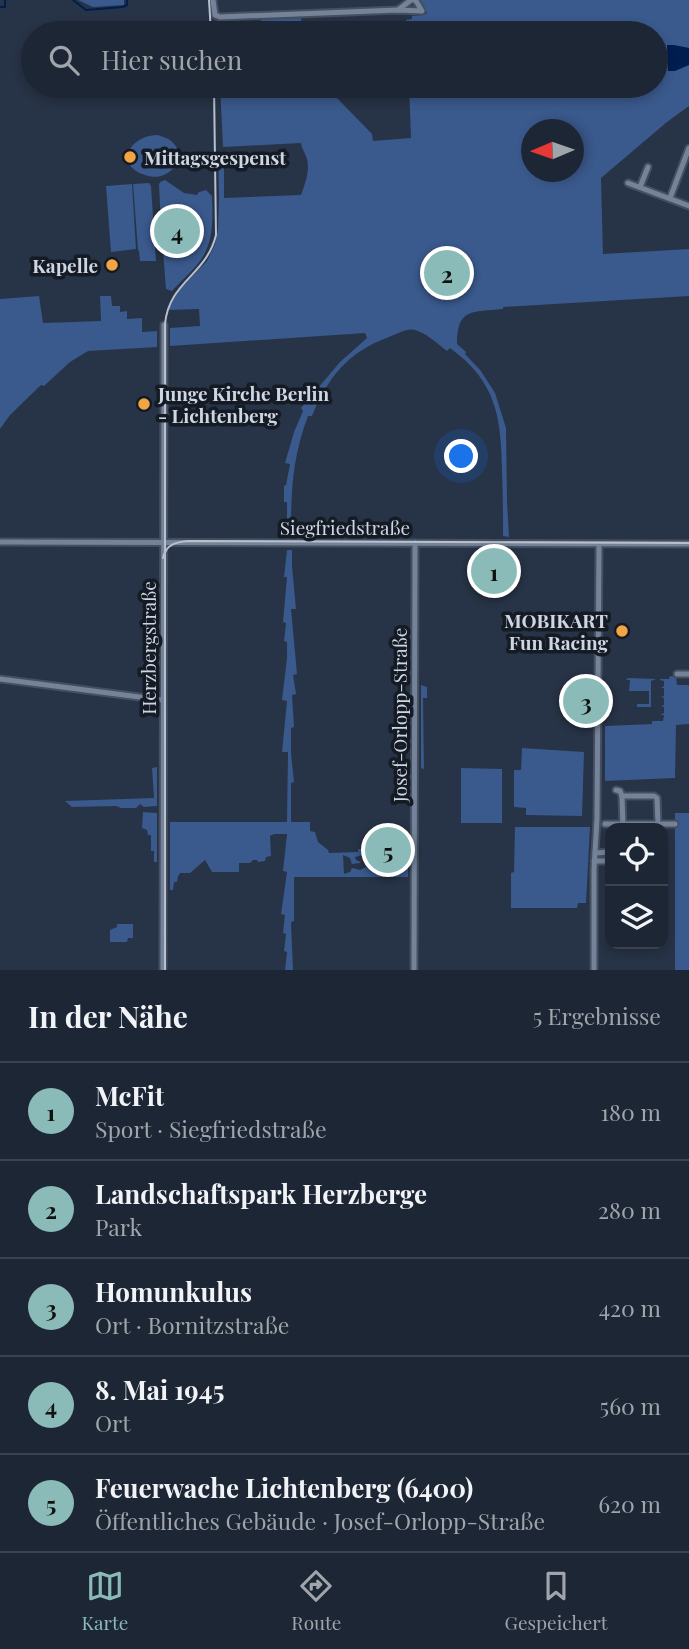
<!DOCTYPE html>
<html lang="de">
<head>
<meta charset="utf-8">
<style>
  :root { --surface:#1d2634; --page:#252e3c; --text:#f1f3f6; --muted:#a0a5ac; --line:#3b434f; --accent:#8bbbb9 }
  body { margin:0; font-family:"Playfair Display",serif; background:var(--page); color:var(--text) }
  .controls { position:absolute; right:21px; bottom:21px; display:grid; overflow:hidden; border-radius:14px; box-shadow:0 4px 10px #0003 }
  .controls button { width:63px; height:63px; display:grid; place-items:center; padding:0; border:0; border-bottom:2px solid var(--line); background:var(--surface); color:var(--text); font:35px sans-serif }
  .compass { position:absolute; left:521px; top:119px; width:63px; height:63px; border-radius:50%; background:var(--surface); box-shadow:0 4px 10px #0003; rotate:268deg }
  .you { position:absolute; left:462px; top:457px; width:24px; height:24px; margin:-18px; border:5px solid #fff; border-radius:50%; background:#1a73e8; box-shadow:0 0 0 10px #1a73e833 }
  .badge { display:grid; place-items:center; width:46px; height:46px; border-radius:50%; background:var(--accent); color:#111; font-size:23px; font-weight:700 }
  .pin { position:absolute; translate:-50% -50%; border:4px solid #fff; box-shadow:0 2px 7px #0006 }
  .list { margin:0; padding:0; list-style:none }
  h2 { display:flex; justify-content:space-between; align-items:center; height:91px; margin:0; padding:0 28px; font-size:30px }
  h2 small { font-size:23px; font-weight:400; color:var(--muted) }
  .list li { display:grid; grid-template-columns:46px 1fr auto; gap:21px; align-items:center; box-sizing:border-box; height:98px; padding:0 28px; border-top:2px solid var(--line) }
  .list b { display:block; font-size:26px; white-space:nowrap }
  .list p { margin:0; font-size:23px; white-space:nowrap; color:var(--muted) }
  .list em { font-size:23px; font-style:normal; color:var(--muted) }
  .icon { flex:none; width:38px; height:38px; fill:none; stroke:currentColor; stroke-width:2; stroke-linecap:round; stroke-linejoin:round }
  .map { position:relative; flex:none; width:689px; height:970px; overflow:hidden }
  .search { position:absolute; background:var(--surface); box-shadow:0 4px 10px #0003; left:21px; right:21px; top:21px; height:77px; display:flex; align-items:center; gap:18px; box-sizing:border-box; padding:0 24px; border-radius:38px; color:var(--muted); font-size:26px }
  .sheet { height:581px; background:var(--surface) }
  nav { display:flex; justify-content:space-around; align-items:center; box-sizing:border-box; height:98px; border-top:2px solid var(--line); background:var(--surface); font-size:19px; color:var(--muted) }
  nav a { display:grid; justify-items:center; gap:4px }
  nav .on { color:var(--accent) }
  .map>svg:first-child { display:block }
  .green { fill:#3a598c; fill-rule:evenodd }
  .water { fill:#001d50 }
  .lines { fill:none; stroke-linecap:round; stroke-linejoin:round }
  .stream { stroke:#001d50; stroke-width:2 }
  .minor-casing { stroke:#454f5f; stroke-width:9 }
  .minor { stroke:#748399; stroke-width:5 }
  .tram { stroke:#b8c0ce; stroke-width:2 }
  .poi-dot { fill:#f3a443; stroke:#151b24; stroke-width:2.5 }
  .labels { text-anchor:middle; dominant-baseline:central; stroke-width:7; stroke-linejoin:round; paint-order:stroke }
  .poi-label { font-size:19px; font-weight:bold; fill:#cfd6e3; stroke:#151b24; text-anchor:start }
  .street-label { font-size:19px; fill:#cfd6e3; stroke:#151b24 }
</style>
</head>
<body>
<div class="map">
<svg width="689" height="970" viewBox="0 0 689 970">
  <rect width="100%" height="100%" fill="#273346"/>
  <g class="green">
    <path d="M78,0H124V5L93,7Z"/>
    <path d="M419,0H689V106L667,122L601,178L603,254L689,249V296L503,307V309C472,312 457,308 457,344L466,352L465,354L481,371L495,393L506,428L507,501L509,537L503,536C503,515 503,493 502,471C501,418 497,382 450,348L447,351C438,344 426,333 415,330C407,328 397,334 389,337C348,352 328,377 312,416H308C292,459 291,491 291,536H287V502H284V486L286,485L290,464L285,463L294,432L303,411L301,408L340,362L367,338L365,333L170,346V328L200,326L199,309L168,310L178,291L207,261L215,244L218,229L219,196L218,153H224V198L301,195C305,184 310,171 307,159C305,152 302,150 301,143L223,147L220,86H335L336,97L372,134L373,141L411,138L409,86H656V33H407L406,20L412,19V16L424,15L427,13ZM532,130H574V172H532Z"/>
    <path d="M301,18L302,33H263L261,19Z"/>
    <path d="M222,21H239L252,33H217V28Z"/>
    <path d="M157,135C196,143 175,186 145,175C114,165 129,136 157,135Z"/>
    <path d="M165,180L184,193L197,195L199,192L206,190L212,196C213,221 214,246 196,266C188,275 180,282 172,291L166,289L162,238L184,237L183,226L161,227L159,185L160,182Z"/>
    <path d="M149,183L151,186L156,261H140L139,251L138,250L133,184Z"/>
    <path d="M132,184L136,249L111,252L106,186Z"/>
    <path d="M39,296L43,323L101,321L100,296H111L112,306H120V312L127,311V319L142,318V332L157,331V347L88,351L70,362L44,386L41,385L10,415L0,429V299Z"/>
    <path d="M287,550H292V566L296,609H291L297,674L293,675L296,694L292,695L294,727L291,728V753L294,782L291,783V822H310V831L315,832L318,842L328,850L329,853L358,852V849H365L366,854L355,857L356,860L361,862L360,863L352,864L350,858L343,855L344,874L350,872L352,868L360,870L368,866H377L378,864H383V872H392V843H397L398,847H408V877H294V921L291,922L293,970H285L287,952L284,951L286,934L283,933L285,915L281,914L287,872L283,871L287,834H274L270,836L271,856L266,857L265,861L258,862L257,860H253L250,863H239V872H212L205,860L190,873H180L179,875L178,876L177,882H174L173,890H170V822H287L288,752H282L287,701L282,700L287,658V642L284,641L286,623L283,622L287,577H284Z"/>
    <path d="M670,676L676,677L677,685H688L689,686V724L676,725L675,778L605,781V726L652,724V721H663L664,715H660L664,713V707L661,706L664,705V698L661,697L664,696V688H661L664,686V681L660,680V679H669Z"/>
    <path d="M628,678L656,679L651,681V707H637V704H649V691H629L630,680H626Z"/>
    <path d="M421,685L427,687V698H423L424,769L421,768Z"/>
    <path d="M522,748L584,752L582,816L526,815V808L514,807V770H521Z"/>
    <path d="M157,767V806L144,807L140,804L136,808H121L116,806L72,807L65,801L154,798L152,768Z"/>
    <path d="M461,768L502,769V823H461Z"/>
    <path d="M143,812L157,813V862H154V851H151V835H148L147,830L142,828Z"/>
    <rect x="675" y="813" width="14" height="157"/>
    <path d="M515,827H590L586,903H578L577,908H511V873L514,872Z"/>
    <path d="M117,924H133V938H128L127,942H110V930L117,927Z"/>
  </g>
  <path class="water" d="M667,45H674L689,48V65L675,71H668Z"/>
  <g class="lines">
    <g class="stream">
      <path d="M73,0L86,10L123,7L127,5V0"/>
      <path d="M0,7H5V0"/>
    </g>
    <defs>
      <g id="minor">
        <path d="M213,0L215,15L220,17L398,10L422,11L416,1L414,0"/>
        <path d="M398,10L411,0"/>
        <path d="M628,183L689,206"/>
        <path d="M640,187L648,167"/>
        <path d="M670,198L689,148"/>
        <path d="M0,542L689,544"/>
        <path d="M677,674H689"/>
        <path d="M0,679L163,700"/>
        <path d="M616,790L620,791L622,796L623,828"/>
        <path d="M622,796H654L657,798L658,824"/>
        <path d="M605,824H675"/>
        <path d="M595,853L610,852"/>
        <path d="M594,861H610"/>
        <path d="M163,970L164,325"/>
        <path d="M414,970L415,543"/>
        <path d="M594,970V869L597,819L599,544"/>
      </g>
    </defs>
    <use href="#minor" class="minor-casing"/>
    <use href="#minor" class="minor"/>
    <g class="tram">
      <path d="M209,0L211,33"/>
      <path d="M163,558C166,544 176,542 189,541L689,543"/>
      <path d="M165,970V324C169,281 206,276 216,235L214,86"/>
    </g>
  </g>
  <g class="poi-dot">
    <circle cx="130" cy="157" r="7"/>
    <circle cx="112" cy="265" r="7"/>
    <circle cx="144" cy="404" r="7"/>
    <circle cx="622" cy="631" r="7"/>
  </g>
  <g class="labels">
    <g class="poi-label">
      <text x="144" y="157">Mittagsgespenst</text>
      <text x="98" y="265" text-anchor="end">Kapelle</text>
      <text x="158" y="393">Junge Kirche Berlin<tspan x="158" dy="22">- Lichtenberg</tspan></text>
      <text x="608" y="620" text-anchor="end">MOBIKART<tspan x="608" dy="22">Fun Racing</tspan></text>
    </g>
    <g class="street-label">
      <text x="345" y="527">Siegfriedstraße</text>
      <text transform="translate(148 648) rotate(-90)">Herzbergstraße</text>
      <text transform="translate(399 715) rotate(-90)">Josef-Orlopp-Straße</text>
    </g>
  </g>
</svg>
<div class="controls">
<button><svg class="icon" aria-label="locate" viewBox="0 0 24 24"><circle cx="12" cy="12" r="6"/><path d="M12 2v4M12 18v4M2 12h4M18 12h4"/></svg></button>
<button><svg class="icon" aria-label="layers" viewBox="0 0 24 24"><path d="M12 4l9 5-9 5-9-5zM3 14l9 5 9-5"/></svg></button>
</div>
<svg class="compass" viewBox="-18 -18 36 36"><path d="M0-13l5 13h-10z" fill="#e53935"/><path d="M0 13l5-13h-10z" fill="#a0a5ac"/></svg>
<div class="you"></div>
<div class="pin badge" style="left:494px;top:571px">1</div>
<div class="pin badge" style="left:447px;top:273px">2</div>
<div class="pin badge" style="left:586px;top:701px">3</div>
<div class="pin badge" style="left:177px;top:231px">4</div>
<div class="pin badge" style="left:388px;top:850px">5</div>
<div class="search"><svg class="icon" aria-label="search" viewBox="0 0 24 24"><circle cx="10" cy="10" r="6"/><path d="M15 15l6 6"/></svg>Hier suchen</div>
</div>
<section class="sheet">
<h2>In der Nähe<small>5 Ergebnisse</small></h2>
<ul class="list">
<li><span class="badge">1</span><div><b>McFit</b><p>Sport · Siegfriedstraße</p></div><em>180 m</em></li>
<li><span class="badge">2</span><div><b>Landschaftspark Herzberge</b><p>Park</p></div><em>280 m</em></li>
<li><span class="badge">3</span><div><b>Homunkulus</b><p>Ort · Bornitzstraße</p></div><em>420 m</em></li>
<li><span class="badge">4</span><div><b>8. Mai 1945</b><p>Ort</p></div><em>560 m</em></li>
<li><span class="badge">5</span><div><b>Feuerwache Lichtenberg (6400)</b><p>Öffentliches Gebäude · Josef-Orlopp-Straße</p></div><em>620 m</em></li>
</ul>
</section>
<nav>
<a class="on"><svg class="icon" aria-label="map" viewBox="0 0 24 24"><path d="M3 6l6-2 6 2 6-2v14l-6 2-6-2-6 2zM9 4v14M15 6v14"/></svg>Karte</a>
<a><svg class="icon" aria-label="directions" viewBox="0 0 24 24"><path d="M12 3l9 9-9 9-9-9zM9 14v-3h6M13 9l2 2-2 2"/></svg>Route</a>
<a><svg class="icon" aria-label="saved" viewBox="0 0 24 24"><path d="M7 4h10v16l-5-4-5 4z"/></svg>Gespeichert</a>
</nav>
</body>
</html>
